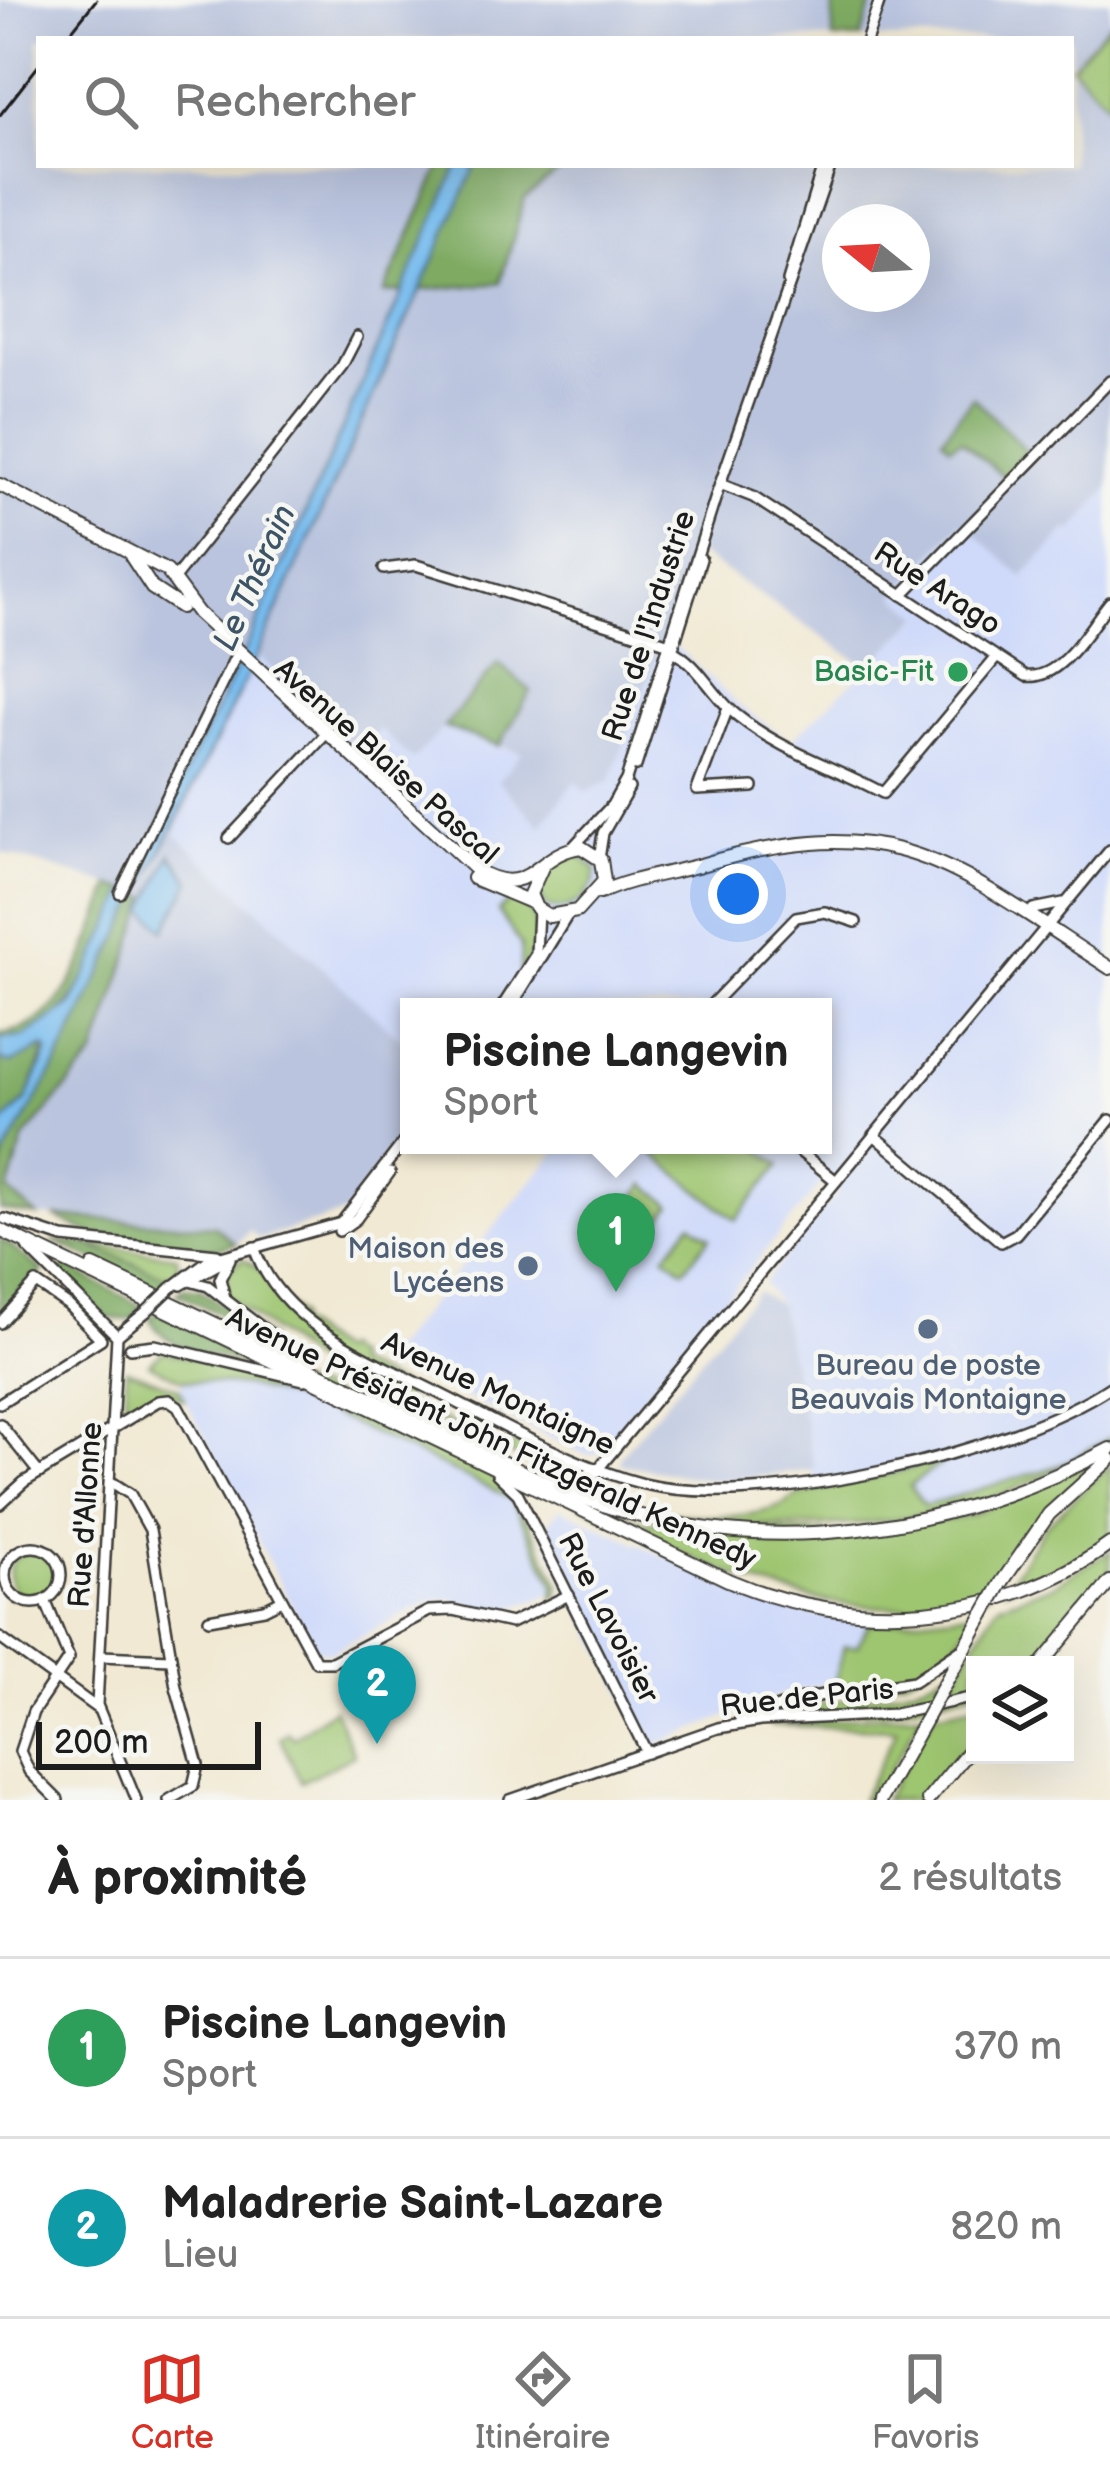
<!DOCTYPE html>
<html lang="fr">
<head>
<meta charset="utf-8">
<style>
  :root { --surface:#fff; --page:#f6f6f6; --text:#222; --muted:#767676; --line:#e0e0e0; --accent:#d93025 }
  body { margin:0; font-family:"Balsamiq Sans",sans-serif; background:var(--page); color:var(--text) }
  .controls { position:absolute; right:36px; bottom:36px; display:grid; overflow:hidden; border-radius:0px; box-shadow:0 12px 48px #0002 }
  .controls button { width:108px; height:108px; display:grid; place-items:center; padding:0; border:0; border-bottom:3px solid var(--line); background:var(--surface); color:var(--text); font:60px sans-serif }
  .compass { position:absolute; left:822px; top:204px; width:108px; height:108px; border-radius:50%; background:var(--surface); box-shadow:0 12px 48px #0002; rotate:288deg }
  .scale { position:absolute; left:36px; bottom:30px; width:225px; box-sizing:border-box; padding-left:12px; border:6px solid #1c1c1c; border-top:0; font-size:33px; line-height:42px; white-space:nowrap; color:#1c1c1c; -webkit-text-stroke:9px #f6f6f2; paint-order:stroke }
  .you { position:absolute; left:738px; top:894px; width:42px; height:42px; margin:-30px; border:9px solid #fff; border-radius:50%; background:#1a73e8; box-shadow:0 0 0 18px #1a73e833 }
  .badge { display:grid; place-items:center; width:78px; height:78px; border-radius:50%; background:var(--accent); color:#fff; font-size:39px; font-weight:700 }
  .pin { position:absolute; translate:-50% -99px; filter:drop-shadow(0 3px 6px #0008) }
  .pin::after { content:''; position:absolute; top:63px; width:42px; height:36px; background:inherit; clip-path:polygon(0 0,100% 0,50% 100%) }
  .popup { position:absolute; left:400px; top:998px; width:432px; height:156px; box-sizing:border-box; display:grid; place-content:center; border-radius:0px; background:var(--surface); filter:drop-shadow(0 3px 9px #0005); font-size:39px; white-space:nowrap; color:var(--muted) }
  .popup b { font-size:45px; color:var(--text) }
  .popup::after { content:''; position:absolute; left:50%; top:100%; margin-left:-24px; border:24px solid transparent; border-top-color:var(--surface) }
  .list { margin:0; padding:0; list-style:none }
  h2 { display:flex; justify-content:space-between; align-items:center; height:156px; margin:0; padding:0 48px; font-size:51px }
  h2 small { font-size:39px; font-weight:400; color:var(--muted) }
  .list li { display:grid; grid-template-columns:78px 1fr auto; gap:36px; align-items:center; box-sizing:border-box; height:180px; padding:0 48px; border-top:3px solid var(--line) }
  .list b { display:block; font-size:45px; white-space:nowrap }
  .list p { margin:0; font-size:39px; white-space:nowrap; color:var(--muted) }
  .list em { font-size:39px; font-style:normal; color:var(--muted) }
  .icon { flex:none; width:66px; height:66px; fill:none; stroke:currentColor; stroke-width:2; stroke-linecap:round; stroke-linejoin:round }
  .map { position:relative; flex:none; width:1110px; height:1800px; overflow:hidden }
  .search { position:absolute; background:var(--surface); box-shadow:0 12px 48px #0002; left:36px; right:36px; top:36px; height:132px; display:flex; align-items:center; gap:30px; box-sizing:border-box; padding:0 42px; border-radius:0px; color:var(--muted); font-size:45px }
  .sheet { height:516px; background:var(--surface) }
  nav { display:flex; justify-content:space-around; align-items:center; box-sizing:border-box; height:168px; border-top:3px solid var(--line); background:var(--surface); font-size:33px; color:var(--muted) }
  nav a { display:grid; justify-items:center; gap:6px }
  nav .on { color:var(--accent) }
  .map>svg:first-child { display:block }
  .built { fill:#cfdafa }
  .industrial { fill:#bac4de; fill-rule:evenodd }
  .green { fill:#9ec570; stroke:#5d7046; stroke-width:3 }
  .forest { fill:#7eaa62; stroke:#4d633f; stroke-width:3 }
  .water { fill:#78bcee; stroke:#4a6c85; stroke-width:3 }
  .lines { fill:none; stroke-linecap:round; stroke-linejoin:round }
  .minor-casing { stroke:#3c3b37; stroke-width:14 }
  .major-casing { stroke:#3c3b37; stroke-width:16 }
  .minor { stroke:#fff; stroke-width:9 }
  .major { stroke:#fff; stroke-width:12 }
  .rail { stroke:#1c1c1c; stroke-width:3 }
  .minor-bridge-casing { stroke:#3c3b37; stroke-width:14; stroke-linecap:butt }
  .major-bridge-casing { stroke:#3c3b37; stroke-width:16; stroke-linecap:butt }
  .minor-bridge { stroke:#fff; stroke-width:9 }
  .major-bridge { stroke:#fff; stroke-width:12 }
  .leisure-dot { fill:#2e9e5b; stroke:#f6f6f2; stroke-width:4.5 }
  .service-dot { fill:#5c6f8a; stroke:#f6f6f2; stroke-width:4.5 }
  .labels { text-anchor:middle; dominant-baseline:central; stroke-width:9; stroke-linejoin:round; paint-order:stroke }
  .street-label { font-size:30px; fill:#1c1c1c; stroke:#f6f6f2 }
  .leisure-label { font-size:30px; fill:#27864d; stroke:#f6f6f2; text-anchor:end }
  .service-label { font-size:30px; fill:#4e5e75; stroke:#f6f6f2; text-anchor:end }
  .water-label { font-size:33px; font-style:italic; fill:#3c5466; stroke:#f6f6f2 }
</style>
</head>
<body>
<div class="map">
<svg width="1110" height="1800" viewBox="0 0 1110 1800">
  <rect width="100%" height="100%" fill="#f6f6f2"/>
  <filter id="ink" filterUnits="userSpaceOnUse"><feTurbulence type="fractalNoise" baseFrequency=".00833" numOctaves="2"/><feDisplacementMap in="SourceGraphic" scale="24" xChannelSelector="R" yChannelSelector="G"/><feConvolveMatrix kernelMatrix="1 2 1 2 8 2 1 2 1" color-interpolation-filters="sRGB"/></filter>
  <filter id="wash" filterUnits="userSpaceOnUse"><feTurbulence type="fractalNoise" baseFrequency=".004" numOctaves="4" result="noise"/><feDisplacementMap in="SourceGraphic" scale="48" xChannelSelector="R" yChannelSelector="G"/><feGaussianBlur stdDeviation="2.7" result="paint"/><feColorMatrix in="noise" values="0 0 0 0 0 0 0 0 0 0 0 0 0 0 0 0 0 1.4 0 .05"/><feComposite in="paint" operator="in"/></filter>
  <g filter="url(#wash)">
    <rect width="100%" height="100%" fill="#f1e9d3"/>
    <g class="built">
      <path d="M1110,486V1438L1061,1465L924,1506L823,1519L779,1305L763,1283L838,1193L823,1181L598,1453L586,1455L385,1358L562,1145H823V1007H409V1047L174,834L257,654L379,729L444,727L523,754L667,638L739,706L791,741L921,616L895,596L963,522L1072,531Z"/>
      <path d="M183,1380L245,1386L304,1401L512,1499L555,1585L551,1594L499,1613L451,1599L430,1601L329,1653L314,1648L180,1389Z"/>
      <path d="M560,1508L776,1608L869,1624L857,1646H843L834,1682L777,1696L650,1747L542,1531Z"/>
    </g>
    <g class="industrial">
      <path d="M0,0H1110V23L1071,64V39H39V165H1071V66L1110,106V486L1072,532L1068,529L1023,577L962,522L895,596L921,615L869,668L696,552L610,780L587,792L575,781L541,826L498,781L522,753L444,727L413,760L379,729L359,751L257,655L175,834L409,1047V1123L346,1213L259,1239L250,1230L236,1244L215,1226L37,1216L8,1191L24,1137L95,1055L147,896L0,852ZM840,222H912V294H840Z"/>
      <path d="M757,1291L779,1305L815,1470L718,1481L620,1464L621,1455Z"/>
    </g>
    <g class="green">
      <path d="M1110,23V106L1071,66Z"/>
      <path d="M580,855L596,869C595,894 571,915 546,907L538,893C543,872 558,858 580,855Z"/>
      <path d="M512,899C551,914 534,949 520,977L521,945L498,911Z"/>
      <path d="M660,1145H755L780,1165L736,1220L653,1154Z"/>
      <path d="M645,1184L672,1205L644,1240L618,1219Z"/>
      <path d="M691,1223L710,1237L684,1270L665,1256Z"/>
      <path d="M86,1244L177,1256L179,1273L171,1279Z"/>
      <path d="M242,1259C265,1265 278,1300 299,1315L298,1323L338,1352L342,1348L354,1358L353,1364L408,1389L403,1400L511,1451L516,1441L569,1466L571,1462L587,1474L569,1480L549,1472L317,1366L226,1295L227,1272Z"/>
      <path d="M163,1351L319,1389L494,1477L514,1493L560,1585L558,1595L554,1599L555,1585L511,1499L304,1401L245,1386L183,1380L149,1364Z"/>
      <path d="M126,1369L180,1389L184,1399L164,1394L130,1407L125,1402Z"/>
      <path d="M1110,1438V1445C1069,1463 1027,1487 984,1500C850,1540 711,1532 579,1491L591,1481C625,1516 756,1532 796,1496L946,1460L910,1486L924,1506L1061,1465Z"/>
      <path d="M1108,1456C1055,1496 1021,1538 986,1595C829,1636 713,1568 576,1502L647,1522L858,1535L969,1516Z"/>
      <path d="M1110,1465V1538L1067,1566L1005,1589L1045,1526Z"/>
      <circle cx="33" cy="1575" r="24"/>
      <path d="M1110,1551V1572L1034,1665H975V1691L943,1698L997,1605L1053,1585Z"/>
      <path d="M977,1611C938,1679 907,1682 833,1689L844,1646H857L869,1624Z"/>
      <path d="M947,1670L929,1702L882,1711L765,1714C817,1699 909,1699 947,1670Z"/>
      <path d="M975,1705V1738L923,1800H884L934,1713Z"/>
      <path d="M334,1708L354,1755L301,1782L280,1738L288,1732L293,1738Z"/>
      <path d="M922,1713L874,1800H861L897,1729L769,1725Z"/>
    </g>
    <g class="forest">
      <path d="M833,0H873L861,39H833Z"/>
      <path d="M441,165H567L525,198L500,283L384,293Z"/>
      <path d="M973,397L1028,452L1005,478L961,440L950,446L942,438Z"/>
      <path d="M498,663L531,691L499,746L444,727Z"/>
      <path d="M111,886L127,890C104,939 68,1048 0,1039V1034C71,1026 87,943 111,886Z"/>
      <path d="M140,894L148,897L95,1055L24,1138L8,1191L37,1216L0,1210L5,1147L58,1063Z"/>
      <path d="M46,1047L27,1099L0,1126V1060L12,1062Z"/>
      <path d="M55,1217L215,1226L236,1244L217,1249L94,1236Z"/>
      <path d="M0,1238L43,1271L0,1316Z"/>
      <path d="M52,1241L86,1244L171,1279L161,1291Z"/>
      <path d="M65,1266L144,1307L130,1320L106,1318L59,1273Z"/>
      <path d="M183,1288L201,1290L271,1340L177,1293Z"/>
      <path d="M158,1311L253,1357L251,1365C220,1357 164,1352 150,1318Z"/>
    </g>
    <g class="water">
      <path d="M458,165H476L257,656L57,1064L0,1163V1126L26,1101L48,1051L44,1047L12,1063L0,1060V1039L24,1037L71,1006L246,648Z"/>
      <path d="M171,854L191,881L165,930L145,910Z"/>
    </g>
  </g>
  <g filter="url(#ink)">
    <g class="lines">
      <defs>
        <g id="minor">
          <path d="M867,39L880,0"/>
          <path d="M788,281L823,165"/>
          <path d="M720,484L753,497L1026,676C1061,681 1090,626 1110,602"/>
          <path d="M384,569L416,565L670,644"/>
          <path d="M173,580L342,366L357,337"/>
          <path d="M902,595L1110,381"/>
          <path d="M671,650C700,664 713,698 739,717C783,752 835,767 883,793L997,657"/>
          <path d="M728,708L697,790L753,787"/>
          <path d="M636,766L701,559"/>
          <path d="M229,838L327,733"/>
          <path d="M573,847L612,805L626,780L718,490L831,165"/>
          <path d="M599,859L603,833L629,788"/>
          <path d="M120,893L238,651"/>
          <path d="M1033,909L1063,903"/>
          <path d="M502,1007L536,954L538,910"/>
          <path d="M511,1007L567,916"/>
          <path d="M709,1007L796,917L825,912L856,922"/>
          <path d="M874,1135L1001,1242L1016,1234L1110,1120"/>
          <path d="M792,1145L836,1181"/>
          <path d="M5,1219L63,1238L217,1254"/>
          <path d="M339,1231L356,1219L390,1172"/>
          <path d="M27,1247L117,1336L97,1705L136,1800"/>
          <path d="M254,1247C277,1317 357,1354 418,1383C491,1418 565,1464 644,1484C761,1512 1010,1453 1110,1387"/>
          <path d="M186,1280L208,1286L310,1365"/>
          <path d="M181,1285L224,1261"/>
          <path d="M171,1288L207,1261L341,1223L409,1135"/>
          <path d="M225,1298L220,1279L230,1259"/>
          <path d="M0,1323L36,1283L68,1305L101,1339L0,1403"/>
          <path d="M117,1336L147,1311"/>
          <path d="M130,1348L155,1345L304,1380"/>
          <path d="M0,1424L39,1473"/>
          <path d="M598,1469L1110,850"/>
          <path d="M497,1474L518,1494L647,1753"/>
          <path d="M113,1483L130,1494L150,1530L176,1687L198,1765L193,1786L169,1800"/>
          <path d="M0,1504L24,1482L158,1401L169,1400L178,1406L316,1662H332L429,1611L453,1610L511,1623L569,1595"/>
          <circle cx="33" cy="1575" r="28"/>
          <path d="M45,1600L69,1658L33,1712L20,1751L29,1771L58,1800"/>
          <path d="M209,1619L264,1609L280,1601"/>
          <path d="M0,1638L98,1709"/>
          <path d="M101,1656L170,1659"/>
          <path d="M740,1720L805,1698L914,1681L960,1650"/>
          <path d="M510,1800L718,1728L760,1721L895,1714L975,1697"/>
        </g>
        <g id="major">
          <path d="M0,485L167,571L198,613L476,870C531,902 534,853 581,847L601,860L604,881L577,911L549,916L536,908L530,894L543,865"/>
          <path d="M131,556L152,588L181,607"/>
          <path d="M473,878L533,903"/>
          <path d="M600,893C628,879 667,874 697,866C897,807 948,863 1110,968"/>
          <path d="M0,1230L728,1580C851,1633 1001,1624 1110,1544"/>
          <path d="M93,1266C195,1315 297,1363 399,1411C461,1441 524,1476 589,1500C762,1563 951,1533 1110,1449"/>
          <path d="M557,1479L581,1483L598,1469"/>
          <path d="M1002,1582L1049,1514L1110,1459"/>
          <path d="M1041,1665L1110,1582"/>
          <path d="M939,1694L984,1614"/>
          <path d="M880,1800L925,1720"/>
          <path d="M928,1800L975,1743"/>
        </g>
      </defs>
      <use href="#minor" class="minor-casing"/>
      <use href="#major" class="major-casing"/>
      <use href="#minor" class="minor"/>
      <use href="#major" class="major"/>
      <g class="rail">
        <path d="M65,39L96,0"/>
        <path d="M0,115L39,65"/>
      </g>
      <defs>
        <path id="minor-bridge" d="M147,1311L171,1288"/>
        <g id="major-bridge">
          <path d="M984,1614L1002,1582"/>
          <path d="M925,1720L939,1694"/>
        </g>
      </defs>
      <use href="#minor-bridge" class="minor-bridge-casing"/>
      <use href="#major-bridge" class="major-bridge-casing"/>
      <use href="#minor-bridge" class="minor-bridge"/>
      <use href="#major-bridge" class="major-bridge"/>
    </g>
  </g>
  <circle class="leisure-dot" cx="958" cy="672" r="12"/>
  <g class="service-dot">
    <circle cx="528" cy="1266" r="12"/>
    <circle cx="928" cy="1329" r="12"/>
  </g>
  <g class="labels">
    <g class="street-label">
      <text transform="translate(937 589) rotate(33)">Rue Arago</text>
      <text transform="translate(649 626) rotate(-72)">Rue de l'Industrie</text>
      <text transform="translate(386 762) rotate(42)">Avenue Blaise Pascal</text>
      <text transform="translate(498 1394) rotate(25)">Avenue Montaigne</text>
      <text transform="translate(491 1439) rotate(25)">Avenue Président John Fitzgerald Kennedy</text>
      <text transform="translate(86 1515) rotate(-86)">Rue d'Allonne</text>
      <text transform="translate(608 1618) rotate(63)">Rue Lavoisier</text>
      <text transform="translate(807 1698) rotate(-6)">Rue de Paris</text>
    </g>
    <g class="leisure-label">
      <text x="934" y="672">Basic-Fit</text>
    </g>
    <g class="service-label">
      <text x="504" y="1249">Maison des<tspan x="504" dy="34">Lycéens</tspan></text>
      <text x="928" y="1366" text-anchor="middle">Bureau de poste<tspan x="928" dy="34">Beauvais Montaigne</tspan></text>
    </g>
    <g class="water-label">
      <text transform="translate(255 578) rotate(-66)">Le Thérain</text>
    </g>
  </g>
</svg>
<div class="controls">
<button><svg class="icon" aria-label="layers" viewBox="0 0 24 24"><path d="M12 4l9 5-9 5-9-5zM3 14l9 5 9-5"/></svg></button>
</div>
<svg class="compass" viewBox="-18 -18 36 36"><path d="M0-13l5 13h-10z" fill="#e53935"/><path d="M0 13l5-13h-10z" fill="#767676"/></svg>
<div class="scale">200 m</div>
<div class="you"></div>
<div class="pin badge" style="left:616px;top:1292px;background:#2e9e5b">1</div>
<div class="popup"><b>Piscine Langevin</b>Sport</div>
<div class="pin badge" style="left:377px;top:1744px;background:#0f9aa8">2</div>
<div class="search"><svg class="icon" aria-label="search" viewBox="0 0 24 24"><circle cx="10" cy="10" r="6"/><path d="M15 15l6 6"/></svg>Rechercher</div>
</div>
<section class="sheet">
<h2>À proximité<small>2 résultats</small></h2>
<ul class="list">
<li><span class="badge" style="background:#2e9e5b">1</span><div><b>Piscine Langevin</b><p>Sport</p></div><em>370 m</em></li>
<li><span class="badge" style="background:#0f9aa8">2</span><div><b>Maladrerie Saint-Lazare</b><p>Lieu</p></div><em>820 m</em></li>
</ul>
</section>
<nav>
<a class="on"><svg class="icon" aria-label="map" viewBox="0 0 24 24"><path d="M3 6l6-2 6 2 6-2v14l-6 2-6-2-6 2zM9 4v14M15 6v14"/></svg>Carte</a>
<a><svg class="icon" aria-label="directions" viewBox="0 0 24 24"><path d="M12 3l9 9-9 9-9-9zM9 14v-3h6M13 9l2 2-2 2"/></svg>Itinéraire</a>
<a><svg class="icon" aria-label="saved" viewBox="0 0 24 24"><path d="M7 4h10v16l-5-4-5 4z"/></svg>Favoris</a>
</nav>
</body>
</html>
